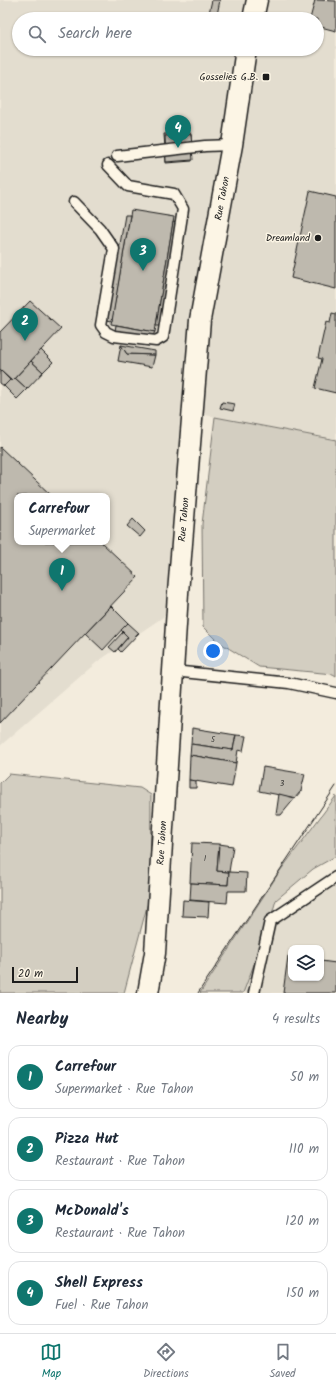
<!DOCTYPE html>
<html lang="en">
<head>
<meta charset="utf-8">
<style>
  :root { --surface:#fff; --page:#f2f2f3; --text:#1f2937; --muted:#747a83; --line:#e0e1e3; --accent:#0f766e }
  body { margin:0; font-family:Kalam,sans-serif; background:var(--page); color:var(--text) }
  .controls { position:absolute; right:12px; bottom:12px; display:grid; overflow:hidden; border-radius:8px; box-shadow:0 1px 3px #0004 }
  .controls button { width:36px; height:36px; display:grid; place-items:center; padding:0; border:0; border-bottom:1px solid var(--line); background:var(--surface); color:var(--text); font:20px sans-serif }
  .scale { position:absolute; left:12px; bottom:10px; width:66px; box-sizing:border-box; padding-left:4px; border:2px solid #1c1c1c; border-top:0; font-size:11px; line-height:14px; white-space:nowrap; color:#1c1c1c; -webkit-text-stroke:3px #fcf5e5; paint-order:stroke }
  .you { position:absolute; left:213px; top:651px; width:14px; height:14px; margin:-10px; border:3px solid #fff; border-radius:50%; background:#1a73e8; box-shadow:0 0 0 6px #1a73e833 }
  .badge { display:grid; place-items:center; width:26px; height:26px; border-radius:50%; background:var(--accent); color:#fff; font-size:13px; font-weight:700 }
  .pin { position:absolute; translate:-50% -33px; filter:drop-shadow(0 1px 2px #0008) }
  .pin::after { content:''; position:absolute; top:21px; width:14px; height:12px; background:inherit; clip-path:polygon(0 0,100% 0,50% 100%) }
  .popup { position:absolute; left:14px; top:493px; width:96px; height:52px; box-sizing:border-box; display:grid; place-content:center; border-radius:8px; background:var(--surface); filter:drop-shadow(0 1px 3px #0005); font-size:13px; white-space:nowrap; color:var(--muted) }
  .popup b { font-size:15px; color:var(--text) }
  .popup::after { content:''; position:absolute; left:50%; top:100%; margin-left:-8px; border:8px solid transparent; border-top-color:var(--surface) }
  .list { margin:0; padding:0; list-style:none }
  h2 { display:flex; justify-content:space-between; align-items:center; height:52px; margin:0; padding:0 16px; font-size:17px }
  h2 small { font-size:13px; font-weight:400; color:var(--muted) }
  .list li { display:grid; grid-template-columns:26px 1fr auto; gap:12px; align-items:center; box-sizing:border-box; height:64px; margin:0 8px 8px; padding:0 8px; border:1px solid var(--line); border-radius:12px }
  .list b { display:block; font-size:15px; white-space:nowrap }
  .list p { margin:0; font-size:13px; white-space:nowrap; color:var(--muted) }
  .list em { font-size:13px; font-style:normal; color:var(--muted) }
  .icon { flex:none; width:22px; height:22px; fill:none; stroke:currentColor; stroke-width:2; stroke-linecap:round; stroke-linejoin:round }
  .map { position:relative; flex:none; width:336px; height:993px; overflow:hidden }
  .search { position:absolute; background:var(--surface); box-shadow:0 1px 3px #0004; left:12px; right:12px; top:12px; height:44px; display:flex; align-items:center; gap:10px; box-sizing:border-box; padding:0 14px; border-radius:22px; color:var(--muted); font-size:15px }
  .sheet { height:340px; background:var(--surface) }
  nav { display:flex; justify-content:space-around; align-items:center; box-sizing:border-box; height:56px; border-top:1px solid var(--line); background:var(--surface); font-size:11px; color:var(--muted) }
  nav a { display:grid; justify-items:center; gap:2px }
  nav .on { color:var(--accent) }
  .map>svg:first-child { display:block }
  .built { fill:#e3ddcf; fill-rule:evenodd }
  .green { fill:#d3cec1; stroke:#78756e }
  .building { fill:#beb9ae; stroke:#1c1c1c }
  .lines { fill:none; stroke-linecap:round; stroke-linejoin:round }
  .service-casing { stroke:#1c1c1c; stroke-width:13 }
  .minor-casing { stroke:#1c1c1c; stroke-width:23 }
  .service { stroke:#fcf5e5; stroke-width:10 }
  .minor { stroke:#fcf5e5; stroke-width:20 }
  .tram { stroke:#1c1c1c; stroke-width:1 }
  .poi-dot { fill:#1c1c1c; stroke:#fcf5e5; stroke-width:1.5 }
  .labels { text-anchor:middle; dominant-baseline:central; stroke-width:3; stroke-linejoin:round; paint-order:stroke }
  .number-label { font-size:8px; fill:#444340 }
  .poi-label { font-size:10px; fill:#1c1c1c; stroke:#fcf5e5; text-anchor:end }
  .street-label { font-size:10px; fill:#1c1c1c; stroke:#fcf5e5 }
</style>
</head>
<body>
<div class="map">
<svg width="336" height="993" viewBox="0 0 336 993">
  <rect width="100%" height="100%" fill="#f3ecdd"/>
  <filter id="ink" filterUnits="userSpaceOnUse"><feTurbulence type="fractalNoise" baseFrequency=".025" numOctaves="2"/><feDisplacementMap in="SourceGraphic" scale="8" xChannelSelector="R" yChannelSelector="G"/><feConvolveMatrix kernelMatrix="1 2 1 2 8 2 1 2 1" color-interpolation-filters="sRGB"/></filter>
  <g filter="url(#ink)">
    <g class="built">
      <path d="M0,0H254L251,19H19V49H317V19H258L262,0H336V440L195,413L166,615L97,662L0,746ZM17,496H107V542H17Z"/>
      <path d="M336,875V993H201L238,935ZM291,948H321V978H291Z"/>
    </g>
    <g class="green">
      <path d="M215,417L336,440V676L333,674L259,667L217,641L203,627L202,524Z"/>
      <path d="M9,774L140,788L151,795L150,895L124,993H0V783Z"/>
      <path d="M336,796V856L313,869L276,900L268,928L243,993H200L280,871Z"/>
    </g>
    <g class="building">
      <path d="M212,0H220L217,15L209,13Z"/>
      <path d="M315,0L336,1V31L317,26V19H310Z"/>
      <path d="M191,133L192,161L166,163L164,134Z"/>
      <path d="M191,134L193,160L166,162L165,136Z"/>
      <path d="M310,191L336,197V289L291,278Z"/>
      <path d="M131,210L174,217L155,332L111,324Z"/>
      <path d="M125,215H130L112,321L107,320Z"/>
      <path d="M173,222L177,223L161,326H156Z"/>
      <path d="M30,301L61,329L12,381L0,370V332Z"/>
      <path d="M332,313L336,314V393L315,388L322,359L318,358L326,322L330,323Z"/>
      <path d="M116,325L155,332L152,337L115,331Z"/>
      <path d="M121,345L127,354L155,355L152,367L118,361Z"/>
      <path d="M121,345L155,351V355L127,354Z"/>
      <path d="M41,350L53,362L43,372L31,361Z"/>
      <path d="M31,361L43,372L27,389L15,378Z"/>
      <path d="M0,370L10,380L4,386L0,383Z"/>
      <path d="M15,378L27,389L17,399L4,386L10,380L12,381Z"/>
      <path d="M222,402L235,404L233,411L220,408Z"/>
      <path d="M0,447L52,496H17V542H101L138,577L0,723Z"/>
      <path d="M133,519L145,531L140,537L127,526Z"/>
      <path d="M111,606L128,623L103,650L85,633Z"/>
      <path d="M128,623L139,633L121,652L118,649L128,637L121,630Z"/>
      <path d="M123,632L128,637L115,652L109,647Z"/>
      <path d="M192,728L236,735L233,750L191,744Z"/>
      <path d="M236,735L246,736L243,751L238,750L236,763L190,755L191,744L233,750Z"/>
      <path d="M190,755L236,763L232,787L189,780Z"/>
      <path d="M263,767L305,774L301,791L295,798L259,791Z"/>
      <path d="M189,780L196,781V788H189Z"/>
      <path d="M279,794L295,798L281,815H276Z"/>
      <path d="M192,843L219,844L217,871L229,872L228,885L190,883Z"/>
      <path d="M219,844L233,846L229,872L217,871Z"/>
      <path d="M229,872L247,873L246,891H228L227,903L190,900L191,883L228,885Z"/>
      <path d="M183,900L209,902L208,917L182,916Z"/>
      <path d="M288,956L291,957V978H321V961L336,963V993H283Z"/>
    </g>
    <g class="lines">
      <defs>
        <g id="service">
          <path d="M117,156L205,146L232,145"/>
          <path d="M74,202L100,229L114,249L101,325L106,332L114,336L156,341L163,337L183,209L174,194L128,186L108,165"/>
          <path d="M173,671L289,683L336,693"/>
          <path d="M254,993L270,921L336,877"/>
        </g>
        <g id="minor">
          <path d="M253,19L257,0"/>
          <path id="s1" d="M148,993L155,953L178,593L200,320L232,145L246,49"/>
        </g>
      </defs>
      <use href="#service" class="service-casing"/>
      <use href="#minor" class="minor-casing"/>
      <use href="#service" class="service"/>
      <use href="#minor" class="minor"/>
      <path class="tram" d="M198,993L336,786"/>
    </g>
  </g>
  <g class="poi-dot">
    <rect x="262" y="73" width="8" height="8" rx="2"/>
    <circle cx="318" cy="238" r="4"/>
  </g>
  <g class="labels">
    <g class="number-label">
      <text x="213" y="739">5</text>
      <text x="282" y="783">3</text>
      <text x="205" y="858">1</text>
    </g>
    <g class="poi-label">
      <text x="258" y="77">Gosselies G.B.</text>
      <text x="310" y="238">Dreamland</text>
    </g>
    <g class="street-label">
      <text stroke="none"><textPath href="#s1" startOffset="799">Rue Tahon</textPath></text>
      <text stroke="none"><textPath href="#s1" startOffset="475">Rue Tahon</textPath></text>
      <text stroke="none"><textPath href="#s1" startOffset="151">Rue Tahon</textPath></text>
    </g>
  </g>
</svg>
<div class="controls">
<button><svg class="icon" aria-label="layers" viewBox="0 0 24 24"><path d="M12 4l9 5-9 5-9-5zM3 14l9 5 9-5"/></svg></button>
</div>
<div class="scale">20 m</div>
<div class="you"></div>
<div class="pin badge" style="left:62px;top:591px">1</div>
<div class="popup"><b>Carrefour</b>Supermarket</div>
<div class="pin badge" style="left:25px;top:341px">2</div>
<div class="pin badge" style="left:143px;top:271px">3</div>
<div class="pin badge" style="left:178px;top:148px">4</div>
<div class="search"><svg class="icon" aria-label="search" viewBox="0 0 24 24"><circle cx="10" cy="10" r="6"/><path d="M15 15l6 6"/></svg>Search here</div>
</div>
<section class="sheet">
<h2>Nearby<small>4 results</small></h2>
<ul class="list">
<li><span class="badge">1</span><div><b>Carrefour</b><p>Supermarket · Rue Tahon</p></div><em>50 m</em></li>
<li><span class="badge">2</span><div><b>Pizza Hut</b><p>Restaurant · Rue Tahon</p></div><em>110 m</em></li>
<li><span class="badge">3</span><div><b>McDonald's</b><p>Restaurant · Rue Tahon</p></div><em>120 m</em></li>
<li><span class="badge">4</span><div><b>Shell Express</b><p>Fuel · Rue Tahon</p></div><em>150 m</em></li>
</ul>
</section>
<nav>
<a class="on"><svg class="icon" aria-label="map" viewBox="0 0 24 24"><path d="M3 6l6-2 6 2 6-2v14l-6 2-6-2-6 2zM9 4v14M15 6v14"/></svg>Map</a>
<a><svg class="icon" aria-label="directions" viewBox="0 0 24 24"><path d="M12 3l9 9-9 9-9-9zM9 14v-3h6M13 9l2 2-2 2"/></svg>Directions</a>
<a><svg class="icon" aria-label="saved" viewBox="0 0 24 24"><path d="M7 4h10v16l-5-4-5 4z"/></svg>Saved</a>
</nav>
</body>
</html>
